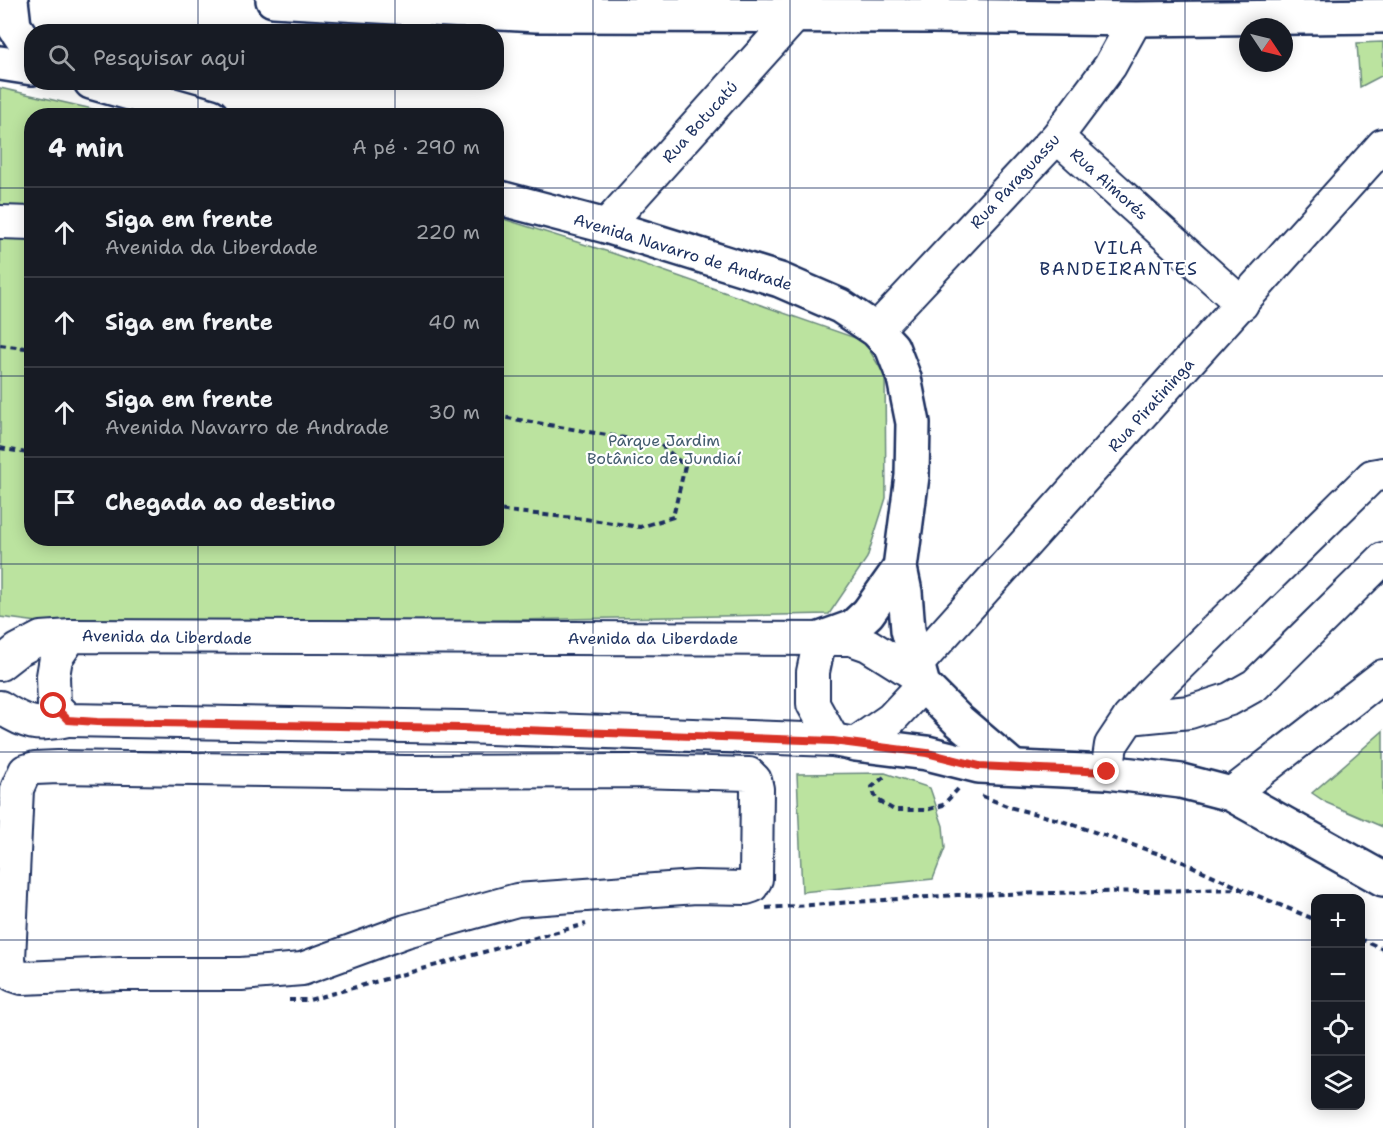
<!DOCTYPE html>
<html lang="pt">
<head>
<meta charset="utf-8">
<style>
  :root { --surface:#171b24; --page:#242831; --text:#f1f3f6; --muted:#9ea1a6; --line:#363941 }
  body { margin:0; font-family:"Shantell Sans",sans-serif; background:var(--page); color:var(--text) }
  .controls { position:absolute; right:18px; bottom:18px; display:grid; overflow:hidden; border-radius:12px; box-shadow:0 3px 15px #0003 }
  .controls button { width:54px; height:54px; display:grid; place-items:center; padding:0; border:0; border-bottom:2px solid var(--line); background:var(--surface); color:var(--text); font:30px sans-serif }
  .compass { position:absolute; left:1239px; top:18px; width:54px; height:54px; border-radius:50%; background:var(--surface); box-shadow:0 3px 15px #0003; rotate:125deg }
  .stop { position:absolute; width:18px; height:18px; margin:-14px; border:4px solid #d93025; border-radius:50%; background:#fff }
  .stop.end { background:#d93025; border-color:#fff; box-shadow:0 2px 6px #0008 }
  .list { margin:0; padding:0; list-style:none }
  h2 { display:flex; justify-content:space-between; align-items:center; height:78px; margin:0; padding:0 24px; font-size:26px }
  h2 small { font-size:20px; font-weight:400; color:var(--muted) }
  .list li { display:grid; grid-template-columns:39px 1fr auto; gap:18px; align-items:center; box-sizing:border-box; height:90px; padding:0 24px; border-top:2px solid var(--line) }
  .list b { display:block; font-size:22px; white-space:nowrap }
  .list p { margin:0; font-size:20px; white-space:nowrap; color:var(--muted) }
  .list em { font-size:20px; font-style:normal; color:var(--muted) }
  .icon { flex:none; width:33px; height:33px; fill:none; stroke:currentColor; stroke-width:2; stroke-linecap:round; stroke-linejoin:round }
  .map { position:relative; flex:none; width:1383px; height:1128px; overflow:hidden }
  .search { position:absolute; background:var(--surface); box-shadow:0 3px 15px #0003; left:24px; top:24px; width:480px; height:66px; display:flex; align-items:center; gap:15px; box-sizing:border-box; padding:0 21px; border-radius:24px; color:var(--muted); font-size:22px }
  .panel { position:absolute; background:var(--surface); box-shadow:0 3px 15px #0003; left:24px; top:108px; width:480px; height:438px; border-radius:24px }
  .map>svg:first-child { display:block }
  .green { fill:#bbe39f; stroke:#6b897e; stroke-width:1.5 }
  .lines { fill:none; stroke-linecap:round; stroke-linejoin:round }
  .minor-casing { stroke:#1b2f5e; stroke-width:36 }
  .major-casing { stroke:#1b2f5e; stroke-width:38 }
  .path { stroke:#1b2f5e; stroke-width:4; stroke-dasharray:6 4.5; stroke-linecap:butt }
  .minor { stroke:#fff; stroke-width:32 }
  .major { stroke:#fff; stroke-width:33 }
  .route { stroke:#d93025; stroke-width:8 }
  .grid { fill:none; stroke:#1b2f5e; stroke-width:1.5; stroke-opacity:0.55 }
  .labels { text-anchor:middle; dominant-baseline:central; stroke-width:4.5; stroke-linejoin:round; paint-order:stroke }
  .street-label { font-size:16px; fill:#1b2f5e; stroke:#fff }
  .park-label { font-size:16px; fill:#435c6e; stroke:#fff }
  .neighbourhood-label { font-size:18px; letter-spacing:1.5px; fill:#1b2f5e; stroke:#fff }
</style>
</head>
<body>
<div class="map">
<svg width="1383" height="1128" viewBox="0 0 1383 1128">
  <rect width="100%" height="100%" fill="#fff"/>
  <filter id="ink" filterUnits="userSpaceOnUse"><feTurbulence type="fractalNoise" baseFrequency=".0167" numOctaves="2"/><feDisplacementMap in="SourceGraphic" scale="12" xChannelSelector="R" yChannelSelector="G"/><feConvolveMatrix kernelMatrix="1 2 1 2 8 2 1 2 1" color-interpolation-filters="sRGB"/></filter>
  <g filter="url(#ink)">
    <g class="green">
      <path d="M1383,42V75L1360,87L1357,43Z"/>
      <path d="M0,88L119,115L32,116V538H496L497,217L612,253L864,341L885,376L886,498L867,558L829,614L84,628L0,617Z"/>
      <path d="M1383,731V827L1327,803L1312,793Z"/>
      <path d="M885,773L930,788L943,826L945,848L933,879L802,892L797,774Z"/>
    </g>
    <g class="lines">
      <defs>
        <g id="minor">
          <path d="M1057,137L1242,304"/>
          <path d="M0,222L32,223"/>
          <path d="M606,226L794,17"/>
          <path d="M876,330L1057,137L1110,66L1136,19"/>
          <path d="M820,639L813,672V704L833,740"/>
          <path d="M0,664L18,650L41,638L71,636"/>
          <path d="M917,664L1383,145"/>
          <path d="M919,677L868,645L851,639L71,636L56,658L53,676L54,706L68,720L462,727L833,740L855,744L891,719L923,685"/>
          <path d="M0,707C26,724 37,727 68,720"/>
          <path d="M1129,718L1190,712L1230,699L1255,685L1383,559"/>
          <path d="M58,767L406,772L635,771L749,774L755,780L757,789L756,879L752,886L746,888L696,887L517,900L406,931L302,969L241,974H119L22,978L13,975L10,968L9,959L17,789L25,771L35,768Z"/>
          <path d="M1107,772L1111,745L1129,718L1153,691L1364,484L1372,476L1383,474"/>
          <path d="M1231,794L1383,676"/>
        </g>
        <g id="major">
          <path d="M11,0L14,26L32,53"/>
          <path d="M273,0L536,15L932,16L1136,19L1383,16"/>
          <path d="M0,63L32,68"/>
          <path d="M91,82L211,116"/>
          <path d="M496,197L606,226L780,280L840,306L876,330L892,347L904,378L913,423L912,476L900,568L905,592L908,630L923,685L959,721L1013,767"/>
          <path d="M820,639L853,627L868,613L900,568"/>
          <path d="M855,744L927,753L979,766L1107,772L1181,781L1231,794L1383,879"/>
        </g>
      </defs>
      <use href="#minor" class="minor-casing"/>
      <use href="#major" class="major-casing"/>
      <g class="path">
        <path d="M0,345L32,349"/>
        <path d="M496,416L660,444L685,466L673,517L640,527L585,519L496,510"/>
        <path d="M0,448L32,454"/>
        <path d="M884,777L872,787L876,799L894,810H926L943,805L958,789"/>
        <path d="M982,796L1009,807L1059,820L1183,862L1240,888"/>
        <path d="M766,908L957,895L1241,889L1316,920"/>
        <path d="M1360,939L1383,949"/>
        <path d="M289,1000H309L586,924"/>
      </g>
      <use href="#minor" class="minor"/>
      <use href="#major" class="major"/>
    </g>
  </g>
  <g class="lines" filter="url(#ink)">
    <path class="route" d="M54,706L68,720L97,722L462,728L833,741L927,753L979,766L1107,772"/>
  </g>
  <path class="grid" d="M198,0V32M395,0V32M593,0V1128M790,0V1128M988,0V1128M1185,0V1128M198,82V116M395,82V116M0,188H32M496,188H1383M0,376H32M496,376H1383M198,538V1128M395,538V1128M0,564H1383M0,752H1383M0,940H1316M1360,940H1383"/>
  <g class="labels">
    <g class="street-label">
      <text transform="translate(700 122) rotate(-48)">Rua Botucatú</text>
      <text transform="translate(1015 181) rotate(-47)">Rua Paraguassu</text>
      <text transform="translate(1109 184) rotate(42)">Rua Aimorés</text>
      <text transform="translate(683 252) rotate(17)">Avenida Navarro de Andrade</text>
      <text transform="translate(1151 405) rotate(-48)">Rua Piratininga</text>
      <text transform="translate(167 637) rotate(1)">Avenida da Liberdade</text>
      <text x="653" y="638">Avenida da Liberdade</text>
    </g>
    <g class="park-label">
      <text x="664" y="440">Parque Jardim<tspan x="664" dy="18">Botânico de Jundiaí</tspan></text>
    </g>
    <g class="neighbourhood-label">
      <text x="1119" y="248">VILA<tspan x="1119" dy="21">BANDEIRANTES</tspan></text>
    </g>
  </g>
</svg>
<div class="controls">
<button>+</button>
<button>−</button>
<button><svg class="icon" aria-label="locate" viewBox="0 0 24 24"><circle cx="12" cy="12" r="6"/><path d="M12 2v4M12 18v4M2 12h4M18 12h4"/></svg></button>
<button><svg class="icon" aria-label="layers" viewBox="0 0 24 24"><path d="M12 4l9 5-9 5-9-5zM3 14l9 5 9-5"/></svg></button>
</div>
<svg class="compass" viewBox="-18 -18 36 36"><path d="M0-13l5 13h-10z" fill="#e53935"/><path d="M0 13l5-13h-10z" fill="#9ea1a6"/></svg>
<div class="stop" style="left:54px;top:706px"></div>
<div class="stop end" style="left:1107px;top:772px"></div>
<div class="search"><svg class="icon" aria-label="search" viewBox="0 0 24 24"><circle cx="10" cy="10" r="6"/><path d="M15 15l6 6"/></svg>Pesquisar aqui</div>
<section class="panel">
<h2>4 min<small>A pé · 290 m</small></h2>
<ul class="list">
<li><svg class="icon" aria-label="ahead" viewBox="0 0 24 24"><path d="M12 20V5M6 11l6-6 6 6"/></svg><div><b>Siga em frente</b><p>Avenida da Liberdade</p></div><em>220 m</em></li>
<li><svg class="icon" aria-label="ahead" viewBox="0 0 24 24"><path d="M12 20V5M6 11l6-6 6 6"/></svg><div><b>Siga em frente</b></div><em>40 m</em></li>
<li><svg class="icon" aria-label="ahead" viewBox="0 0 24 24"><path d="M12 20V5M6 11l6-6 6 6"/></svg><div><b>Siga em frente</b><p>Avenida Navarro de Andrade</p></div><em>30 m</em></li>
<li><svg class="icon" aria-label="arrive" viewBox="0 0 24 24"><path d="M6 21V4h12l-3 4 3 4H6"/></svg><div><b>Chegada ao destino</b></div></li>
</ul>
</section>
</div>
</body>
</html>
